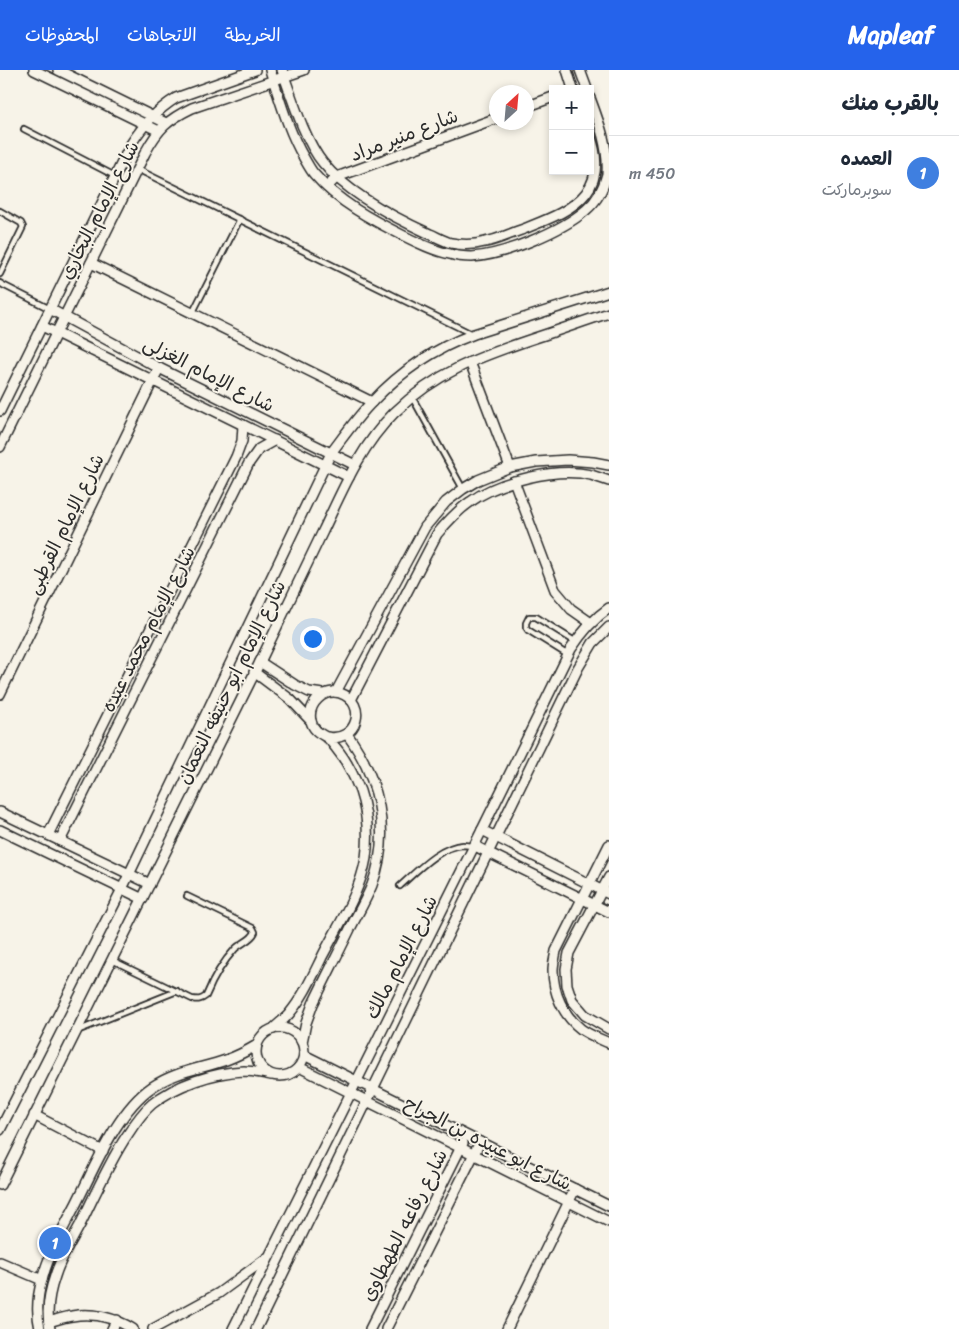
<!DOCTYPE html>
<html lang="ar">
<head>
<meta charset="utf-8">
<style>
  :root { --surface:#fff; --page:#f2f2f3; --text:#1f2937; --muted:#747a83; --line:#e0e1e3; --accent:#2563eb }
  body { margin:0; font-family:Sriracha,"Playpen Sans Arabic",sans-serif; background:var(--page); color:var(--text); direction:rtl }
  .controls { position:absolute; right:15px; top:15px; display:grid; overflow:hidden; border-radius:0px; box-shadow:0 2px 8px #0003 }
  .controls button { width:45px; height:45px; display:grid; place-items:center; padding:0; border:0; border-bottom:1px solid var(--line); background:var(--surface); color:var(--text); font:25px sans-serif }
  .compass { position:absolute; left:489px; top:15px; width:45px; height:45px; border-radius:50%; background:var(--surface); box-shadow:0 2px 8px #0003; rotate:26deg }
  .you { position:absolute; left:312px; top:568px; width:18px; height:18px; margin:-12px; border:4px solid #fff; border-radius:50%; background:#1a73e8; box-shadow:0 0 0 8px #1a73e833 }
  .badge { display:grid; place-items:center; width:32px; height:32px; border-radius:50%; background:var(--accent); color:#fff; font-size:16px; font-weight:700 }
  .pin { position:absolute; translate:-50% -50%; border:2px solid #fff; box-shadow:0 1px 5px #0006 }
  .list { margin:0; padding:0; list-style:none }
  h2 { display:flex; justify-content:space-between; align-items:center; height:65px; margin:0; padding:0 20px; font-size:21px }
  h2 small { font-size:16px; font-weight:400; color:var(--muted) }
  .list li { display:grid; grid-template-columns:32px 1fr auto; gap:15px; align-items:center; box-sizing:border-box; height:75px; padding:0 20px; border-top:1px solid var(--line) }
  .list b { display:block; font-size:19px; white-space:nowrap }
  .list p { margin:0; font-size:16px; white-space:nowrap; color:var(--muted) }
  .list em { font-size:16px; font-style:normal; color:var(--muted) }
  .map { position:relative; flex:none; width:609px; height:1259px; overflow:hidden; direction:ltr }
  header { display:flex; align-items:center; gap:30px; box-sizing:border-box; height:70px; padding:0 25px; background:var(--accent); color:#fff }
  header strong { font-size:24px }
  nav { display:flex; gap:28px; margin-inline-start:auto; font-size:18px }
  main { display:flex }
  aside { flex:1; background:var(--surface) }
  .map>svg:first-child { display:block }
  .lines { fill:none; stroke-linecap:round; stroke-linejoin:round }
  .service-casing { stroke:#2b2b2b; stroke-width:8 }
  .minor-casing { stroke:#2b2b2b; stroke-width:12 }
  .service { stroke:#f7f3e8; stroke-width:4.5 }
  .minor { stroke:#f7f3e8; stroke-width:9 }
  .labels { text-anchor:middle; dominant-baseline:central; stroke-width:4; stroke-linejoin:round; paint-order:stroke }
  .street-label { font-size:19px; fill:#2b2b2b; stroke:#f7f3e8 }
</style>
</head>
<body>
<header>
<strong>Mapleaf</strong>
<nav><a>الخريطة</a><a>الاتجاهات</a><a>المحفوظات</a></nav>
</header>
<main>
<aside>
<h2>بالقرب منك<small></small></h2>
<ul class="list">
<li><span class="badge" style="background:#3f7fe0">1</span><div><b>العمده</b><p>سوبرماركت</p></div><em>450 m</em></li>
</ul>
</aside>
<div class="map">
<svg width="609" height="1259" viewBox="0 0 609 1259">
  <rect width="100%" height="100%" fill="#f7f3e8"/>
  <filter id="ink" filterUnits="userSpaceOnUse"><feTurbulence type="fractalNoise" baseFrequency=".02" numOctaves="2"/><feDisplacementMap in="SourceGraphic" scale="10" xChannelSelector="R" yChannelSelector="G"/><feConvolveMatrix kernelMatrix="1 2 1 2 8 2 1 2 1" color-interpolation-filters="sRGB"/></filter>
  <g filter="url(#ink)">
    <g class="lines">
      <defs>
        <g id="service">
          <path d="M24,59L115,106"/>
          <path d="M137,99L472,264"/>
          <path d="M0,141L21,153L23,157L0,204"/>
          <path d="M0,213L3,215L50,239"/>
          <path d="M192,244L240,149"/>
          <path d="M412,327L463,419"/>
          <path d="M568,585L528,560L526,557V553L529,547H536L576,572"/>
          <path d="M400,816C416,802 440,776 463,775C466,775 471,776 475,776"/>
          <path d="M112,890L192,929C198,930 201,930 206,926C213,909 222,893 235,879C241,873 252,870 255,862L253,858L187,826"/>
          <path d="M77,961L177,921"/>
        </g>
        <g id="minor">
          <path d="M34,0L159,61"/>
          <path d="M58,0L166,53"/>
          <path d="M270,0C280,30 288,60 304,88C307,93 310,99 314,104C338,132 372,150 404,166C418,173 434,181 450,184C456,186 465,187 472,187C504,185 562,161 586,140C597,131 604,117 607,104C609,78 599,52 590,28"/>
          <path d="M282,0C292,28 305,71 323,93C348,124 395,148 430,164C437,167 444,171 451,173C462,175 474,175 485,172C498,170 509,164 521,160C543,151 571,142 586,123C599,106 597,84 590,65"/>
          <path d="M567,0L573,19"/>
          <path d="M580,0L587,19"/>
          <path d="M526,37L553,27"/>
          <path d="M327,117L337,107L497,48"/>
          <path d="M91,193L372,332"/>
          <path d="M50,239L159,298L355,395"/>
          <path d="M42,256L349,407"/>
          <path d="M470,292L510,397"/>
          <path d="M0,341L131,74C143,55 157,40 176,28L255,0"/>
          <path d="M0,377L145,83C158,59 167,50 192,38L304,0"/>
          <path d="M514,411L555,520L571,539L591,553"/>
          <path d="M260,592L295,615L309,622L323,624"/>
          <path d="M254,602L290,629L311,651"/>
          <path d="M336,622L425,457L446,432L463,419L478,410L510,397L536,392L568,390L593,392L609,395"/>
          <path d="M0,624L159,298"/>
          <path d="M351,630L437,464C447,452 457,441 470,432C498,411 557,397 591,405C597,407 603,409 609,411"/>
          <path d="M0,742L150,814"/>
          <path d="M0,760L143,829"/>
          <path d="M482,760L609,824"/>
          <path d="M48,765L236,387L242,371L243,355"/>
          <path d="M60,771L249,393L259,379L275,370"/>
          <path d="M609,775L556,881C555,887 553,894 553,900C553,923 563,945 581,959C589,965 600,969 609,973"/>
          <path d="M475,776L609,842"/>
          <path d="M609,807L569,883L566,899L567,915L572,930L585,945L609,959"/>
          <circle cx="280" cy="982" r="24"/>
          <path d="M273,959C278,954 285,949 289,944C304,926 313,905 323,885C339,854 360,823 366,788C369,766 367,742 360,721C354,706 347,691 336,678C333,675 330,669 326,667C319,663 313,660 311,651C307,634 324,618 340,623C369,633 357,673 327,667"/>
          <path d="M302,972L306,953L313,934C325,909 338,884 350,859C357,845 366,830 372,815C392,762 379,708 347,664"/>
          <path d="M304,985L609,1136"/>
          <path d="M299,997L609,1152"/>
          <path d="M34,1045L103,1081"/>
          <path d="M0,1060L122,819L331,383C344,366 357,347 372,332C400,302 436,278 474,264L609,221"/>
          <path d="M0,1115C86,940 174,767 260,592C281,548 302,505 323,461C343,419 360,377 394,343C436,302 481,286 535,268C560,260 584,251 609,243"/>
          <path d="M0,1192L42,1210"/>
          <path d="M49,1252C56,1250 64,1247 72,1246C93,1242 115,1248 133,1259"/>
          <path d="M40,1259C36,1242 37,1227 42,1210C49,1183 63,1159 76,1134C95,1097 117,1041 152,1017C176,1001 200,999 226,990C237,986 247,981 257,975"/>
          <path d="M50,1259C46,1242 49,1223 55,1206C60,1189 71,1172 80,1155C94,1127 107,1097 124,1070C132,1058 140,1044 152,1034C175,1015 215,1002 244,1001C253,1001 262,1003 271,1005"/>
          <path d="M112,1259L117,1250"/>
          <path d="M153,1259L219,1223L267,1188"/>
          <path d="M233,1259L482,760L571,579C582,562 593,549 609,538"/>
          <path d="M256,1259L578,598L593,573L609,557"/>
          <path d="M370,1259L463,1073"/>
          <path d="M386,1259L480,1072"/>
          <path d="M507,1259L575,1119"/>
        </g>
      </defs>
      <use href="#service" class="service-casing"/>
      <use href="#minor" class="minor-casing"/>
      <use href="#service" class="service"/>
      <use href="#minor" class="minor"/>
    </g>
  </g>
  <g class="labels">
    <g class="street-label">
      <text transform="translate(404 65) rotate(-21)">شارع منير مراد</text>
      <text transform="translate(99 140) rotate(-63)">شارع الإمام البخاري</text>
      <text transform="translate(209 304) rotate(27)">شارع الإمام الغزلى</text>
      <text transform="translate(65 454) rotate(-64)">شارع الإمام القرطبى</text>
      <text transform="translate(148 559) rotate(-63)">شارع الإمام محمد عبده</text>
      <text transform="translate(231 612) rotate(-64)">شارع الإمام ابو حنيفه النعمان</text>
      <text transform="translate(401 887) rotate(-63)">شارع الإمام مالك</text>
      <text transform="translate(488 1073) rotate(27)">شارع ابو عبيده بن الجراح</text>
      <text transform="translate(404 1155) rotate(-63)">شارع رفاعه الطهطاوى</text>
    </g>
  </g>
</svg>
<div class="controls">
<button>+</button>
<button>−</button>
</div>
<svg class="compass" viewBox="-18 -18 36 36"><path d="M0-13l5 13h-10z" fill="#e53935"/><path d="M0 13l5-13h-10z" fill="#747a83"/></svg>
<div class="you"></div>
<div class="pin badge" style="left:55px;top:1173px;background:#3f7fe0">1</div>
</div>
</main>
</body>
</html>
